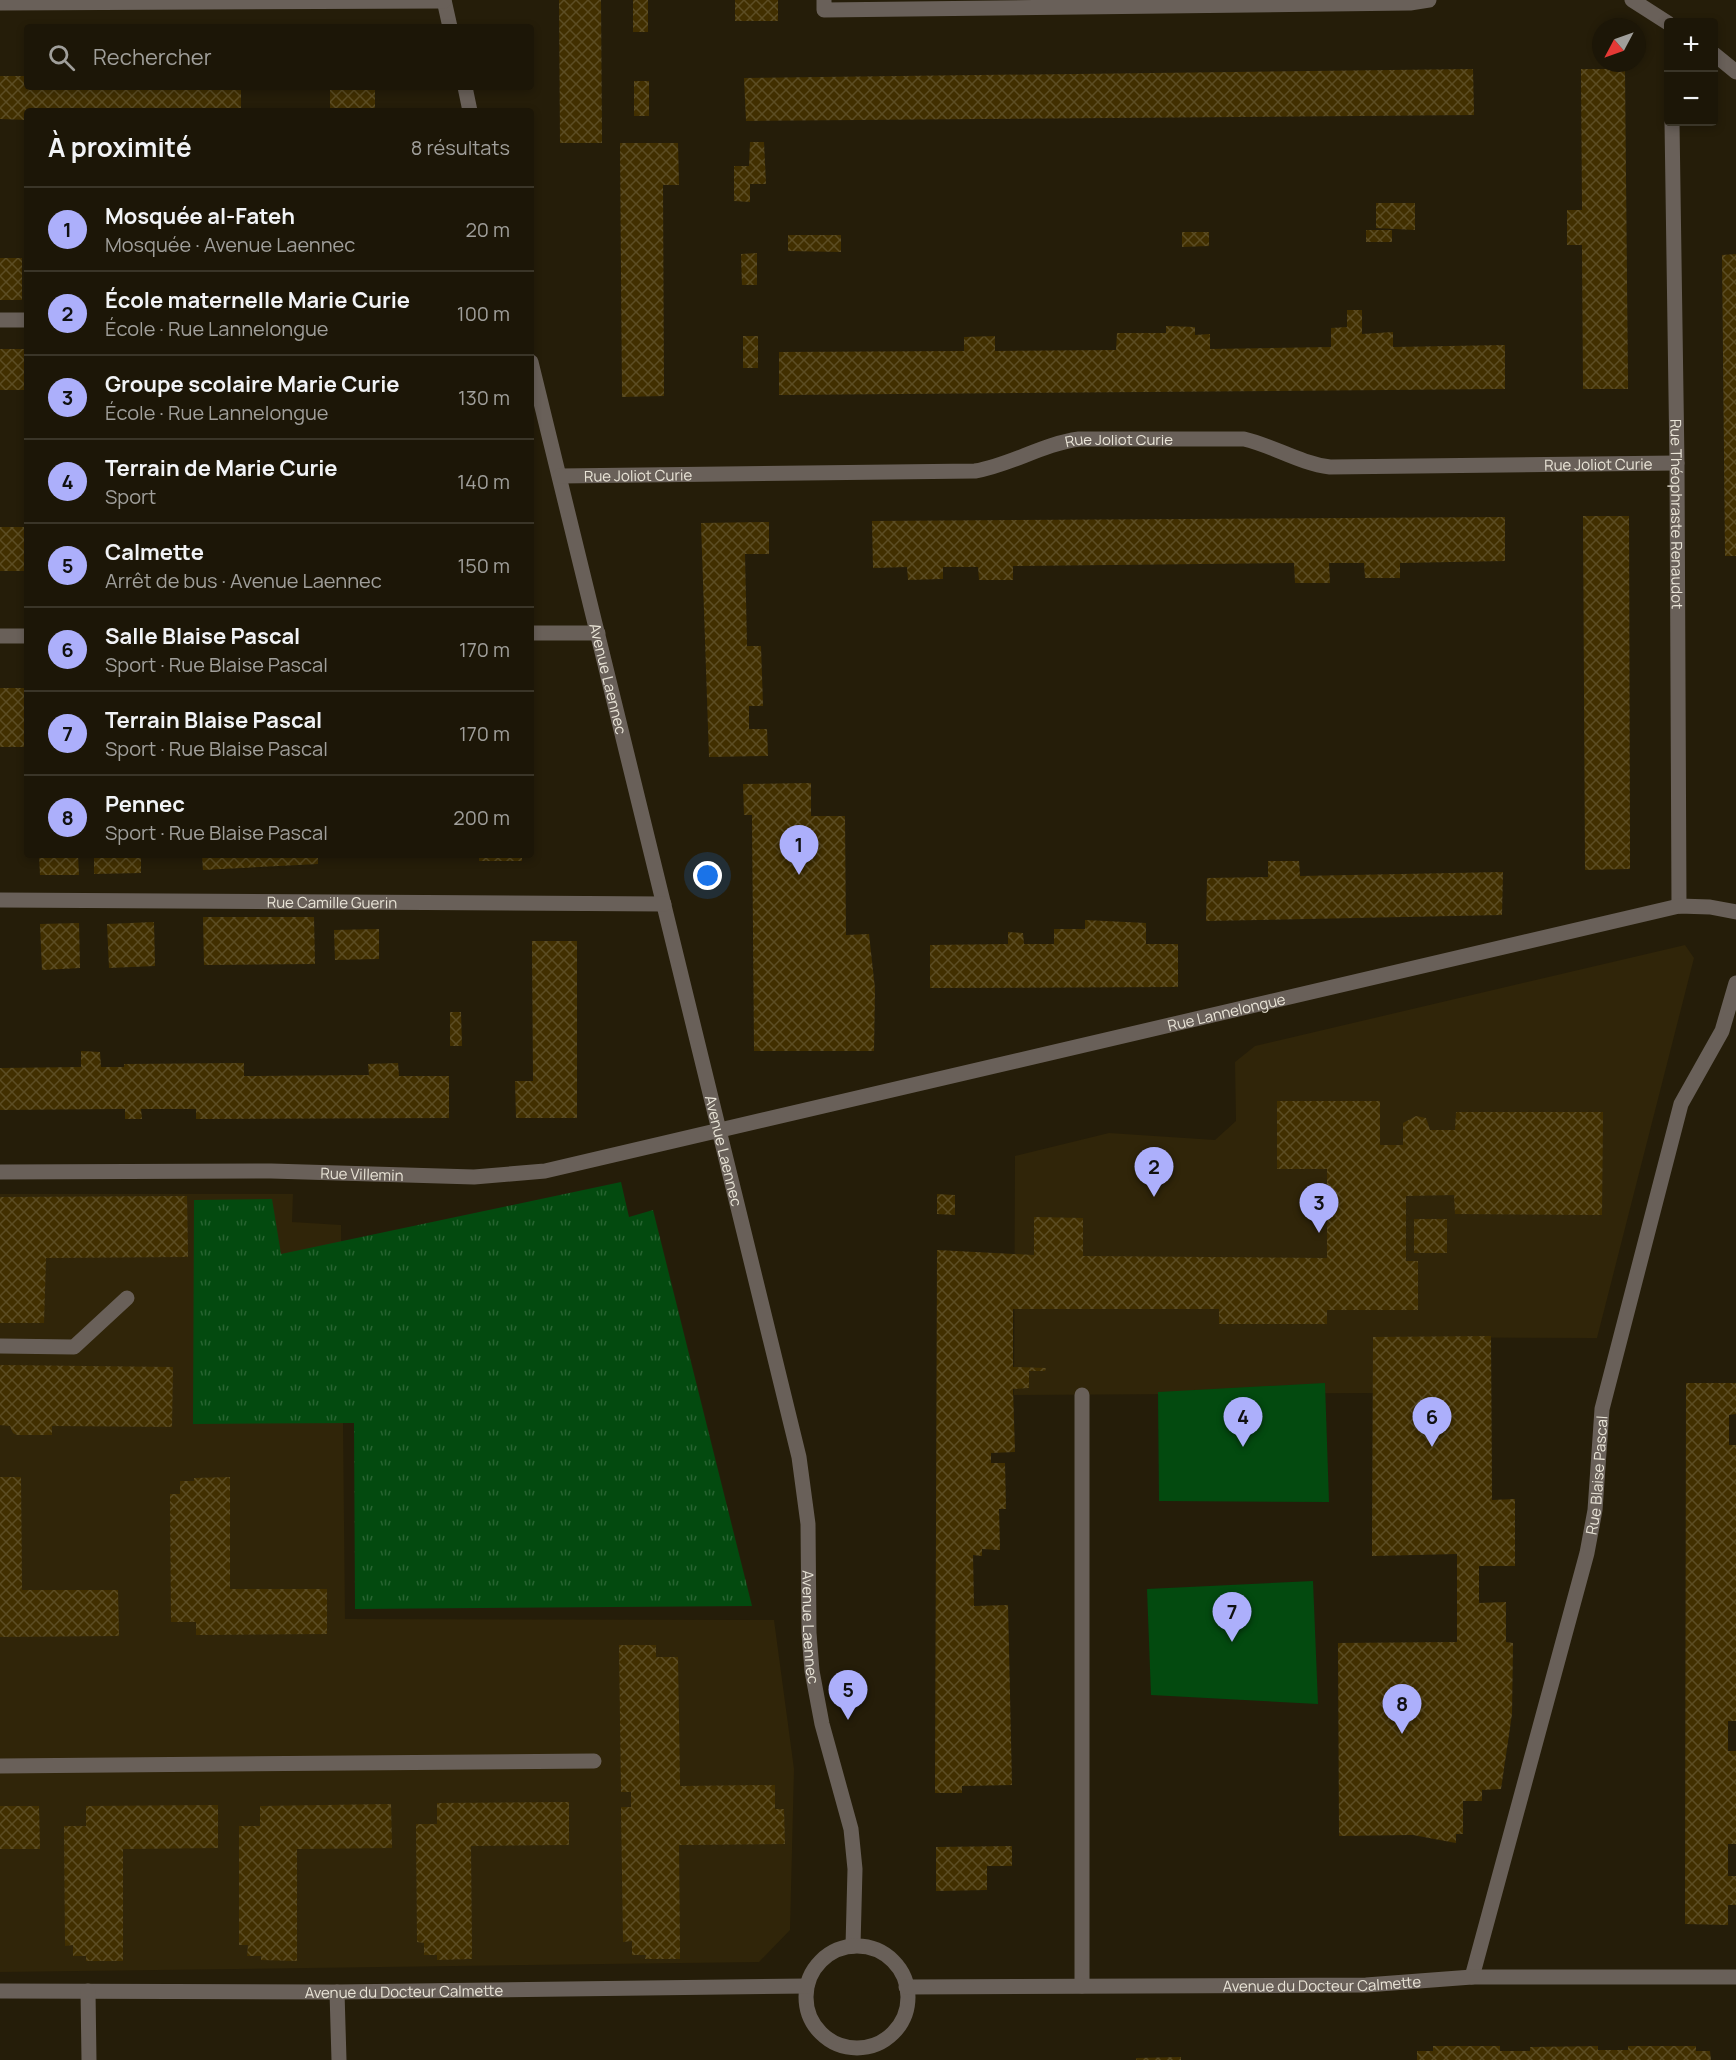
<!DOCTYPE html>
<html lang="fr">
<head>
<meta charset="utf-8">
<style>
  :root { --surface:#1c1607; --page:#251f11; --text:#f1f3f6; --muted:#a09f9b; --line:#3a3528; --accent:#acaffb }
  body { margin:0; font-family:Manrope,sans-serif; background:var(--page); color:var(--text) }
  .controls { position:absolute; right:18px; top:18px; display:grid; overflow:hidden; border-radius:6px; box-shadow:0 3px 9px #0003 }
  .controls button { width:54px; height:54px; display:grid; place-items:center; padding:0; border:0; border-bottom:2px solid var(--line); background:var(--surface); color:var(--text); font:30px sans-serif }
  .compass { position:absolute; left:1592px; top:18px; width:54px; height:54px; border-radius:50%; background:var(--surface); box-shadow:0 3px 9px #0003; rotate:229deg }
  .you { position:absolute; left:708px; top:876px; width:21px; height:21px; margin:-15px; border:4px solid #fff; border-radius:50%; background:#1a73e8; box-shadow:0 0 0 9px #1a73e833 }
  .badge { display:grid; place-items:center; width:39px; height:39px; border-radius:50%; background:var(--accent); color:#111; font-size:20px; font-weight:700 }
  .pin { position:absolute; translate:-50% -50px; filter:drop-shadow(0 2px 3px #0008) }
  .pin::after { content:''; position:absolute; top:32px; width:21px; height:18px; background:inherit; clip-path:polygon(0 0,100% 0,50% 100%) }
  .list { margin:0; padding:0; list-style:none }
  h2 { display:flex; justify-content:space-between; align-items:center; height:78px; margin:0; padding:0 24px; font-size:26px }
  h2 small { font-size:20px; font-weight:400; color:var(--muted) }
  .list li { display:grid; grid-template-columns:39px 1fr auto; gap:18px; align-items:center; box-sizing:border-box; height:84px; padding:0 24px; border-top:2px solid var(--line) }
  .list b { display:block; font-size:22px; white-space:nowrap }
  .list p { margin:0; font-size:20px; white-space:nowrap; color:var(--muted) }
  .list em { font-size:20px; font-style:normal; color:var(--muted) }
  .icon { flex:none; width:33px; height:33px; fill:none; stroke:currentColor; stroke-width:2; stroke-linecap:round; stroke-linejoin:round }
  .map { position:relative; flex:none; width:1736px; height:2060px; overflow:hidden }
  .search { position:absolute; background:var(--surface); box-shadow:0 3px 9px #0003; left:24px; top:24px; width:510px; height:66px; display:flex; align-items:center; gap:15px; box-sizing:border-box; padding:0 21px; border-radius:6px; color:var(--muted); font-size:22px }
  .panel { position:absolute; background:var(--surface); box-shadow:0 3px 9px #0003; left:24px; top:108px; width:510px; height:750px; border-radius:6px }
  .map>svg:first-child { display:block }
  .built { fill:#302509 }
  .grass { fill:url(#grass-tufts) }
  .pitch { fill:#034a0f }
  .building { fill:url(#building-cross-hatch) }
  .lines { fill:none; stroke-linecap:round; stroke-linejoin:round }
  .service { stroke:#696059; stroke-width:15 }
  .minor { stroke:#696059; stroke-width:15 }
  .labels { text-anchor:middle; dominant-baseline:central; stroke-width:4.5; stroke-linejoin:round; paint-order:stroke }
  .street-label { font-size:15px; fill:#e9e4d7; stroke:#0b0802 }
</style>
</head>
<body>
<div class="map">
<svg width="1736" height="2060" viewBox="0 0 1736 2060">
  <defs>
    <pattern id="grass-tufts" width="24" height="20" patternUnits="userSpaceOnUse" patternTransform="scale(1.5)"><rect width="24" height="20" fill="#034a0f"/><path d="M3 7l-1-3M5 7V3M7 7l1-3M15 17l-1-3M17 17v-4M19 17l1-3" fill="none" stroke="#286431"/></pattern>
    <pattern id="building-cross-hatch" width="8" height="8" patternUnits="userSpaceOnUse" patternTransform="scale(1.5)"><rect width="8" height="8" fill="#412f00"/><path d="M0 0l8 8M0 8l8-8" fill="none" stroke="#5c4d24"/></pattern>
  </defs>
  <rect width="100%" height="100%" fill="#251d09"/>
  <g class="built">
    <path d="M1685,945L1694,958L1597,1338L1373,1337V1393L1014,1395L1015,1156L1109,1133L1215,1140L1236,1121L1235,1062L1255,1046Z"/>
    <path d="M0,1194H293L292,1222L341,1225L345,1619L774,1620L794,1769L790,1930L759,1962L0,1972Z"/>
  </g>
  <path class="grass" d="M621,1182L629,1217L653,1210L752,1606L355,1609L354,1423L193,1424L194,1200L272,1199L281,1254Z"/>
  <g class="pitch">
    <path d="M1325,1383L1329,1502L1159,1501L1158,1392Z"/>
    <path d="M1313,1581L1318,1704L1151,1695L1147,1589Z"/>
  </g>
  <g class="building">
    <path d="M559,0H601L602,143H560Z"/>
    <rect x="633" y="0" width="15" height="32"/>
    <rect x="735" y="0" width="43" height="21"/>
    <path d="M1473,69L1474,115L746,121L744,78Z"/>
    <path d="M1581,69H1625L1628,389H1583L1582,245H1567V210H1582Z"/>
    <path d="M0,76H27V87H218V90H241V111H27V120L0,119Z"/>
    <rect x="634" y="81" width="15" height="35"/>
    <rect x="330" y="87" width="45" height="24"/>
    <path d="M750,142H764L766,184H750V202L734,201V166H749Z"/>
    <path d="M620,143H678L679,185H663L664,396L622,397Z"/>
    <path d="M1376,203H1415V230L1376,228Z"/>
    <rect x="1366" y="230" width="26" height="12"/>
    <path d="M1182,232H1209V246L1182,247Z"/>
    <path d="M788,235H841V252L788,251Z"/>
    <path d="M757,253V285H742L741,254Z"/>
    <path d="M1736,254V556H1725L1722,255Z"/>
    <rect x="0" y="258" width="22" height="42"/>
    <rect x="24" y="258" width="3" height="42"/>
    <path d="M1347,310H1362V334L1393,332V347L1505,345V389L779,395V352L964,351V337L995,336V351L1116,350L1117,333H1166V326L1195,327V335L1210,334V349L1331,347V328L1347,327Z"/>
    <rect x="743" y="336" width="15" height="32"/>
    <rect x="0" y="349" width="27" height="41"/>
    <path d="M1583,516H1629L1630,869L1585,870Z"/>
    <path d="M1505,517V561L1400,563V578H1365L1364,563H1329L1330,583H1295L1294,563L1013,566V580H979L978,567H943V579L908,580L907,567L873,568L872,521Z"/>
    <path d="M769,522V554H745L747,646H761L763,706H749V729H767L768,756L709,757L701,523Z"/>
    <rect x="0" y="527" width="27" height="44"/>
    <rect x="0" y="688" width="27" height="59"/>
    <path d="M811,783V816H845L846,935L869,934L875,989L874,1051H754L752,815H744L743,784Z"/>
    <path d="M39,855H78L79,875H40Z"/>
    <path d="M94,855H141V873L94,874Z"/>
    <path d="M202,855H318V864L203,870Z"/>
    <rect x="479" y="855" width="43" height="6"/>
    <path d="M1268,861H1299L1300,876L1503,872L1502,915L1206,921L1207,878L1268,877Z"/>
    <path d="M203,917H314L315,964L204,965Z"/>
    <path d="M1085,920L1146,923V944H1178V987L930,988V945L1008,944V932L1023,933L1024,944H1054V929H1085Z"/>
    <path d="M154,922L155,966L109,968L107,924Z"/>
    <path d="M79,923L80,968L42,970L40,924Z"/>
    <path d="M379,929V959L335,960L334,930Z"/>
    <path d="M532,941H577V1118H516L515,1081H533Z"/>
    <path d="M450,1012H461L462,1046H450Z"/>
    <path d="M81,1051L100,1052L101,1067H124V1064L244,1063V1076L369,1075L368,1064L398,1063L399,1076H449V1118L196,1119V1109H141L142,1119H125V1109L0,1110V1068L81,1067Z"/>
    <path d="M1277,1101H1380V1145H1403V1123L1416,1116L1426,1118L1430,1130H1455L1456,1112H1603L1602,1215L1455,1214L1454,1195L1406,1196V1261H1418V1310H1327V1324H1219V1309H1013V1367L1046,1368L1045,1371H1029V1388L1013,1389L1015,1452L991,1453V1463H1005L1006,1509H999L1000,1550L982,1549V1556L973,1555L974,1606L1008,1605L1012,1785L962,1786V1793H935L937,1250L1034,1255V1217L1083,1218V1256L1327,1258V1169H1277Z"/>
    <path d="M937,1194L955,1195V1215L937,1214Z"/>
    <path d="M187,1196L188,1257L46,1258L44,1323H0V1197Z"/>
    <rect x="1414" y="1219" width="33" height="34"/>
    <path d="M1491,1336L1492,1500L1515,1499V1566H1479V1603L1506,1602V1642L1513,1643L1512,1714L1501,1789L1482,1790V1801H1463V1834H1456V1843L1413,1835L1339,1836L1338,1643L1457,1642V1554L1372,1556L1373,1337Z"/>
    <path d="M0,1365L173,1367L172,1427L52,1426V1435H17L13,1433L10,1426L0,1425Z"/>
    <path d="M1686,1383H1736V1414L1729,1415V1445H1736V1721H1728V1751H1736V1844H1728V1876H1736V1905H1728V1925L1685,1924Z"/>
    <path d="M0,1477H21L22,1590H118L119,1636L0,1637Z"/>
    <path d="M230,1477V1589H327V1634L196,1635V1622H171L170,1494H180V1481H194V1478Z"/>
    <path d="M619,1645H656V1657H678L680,1786L775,1785V1809H784L785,1844L679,1845L680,1959H645L646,1955H632V1941L623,1942L621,1807H631V1792H621Z"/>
    <path d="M569,1802V1845L471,1846L472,1959L437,1960V1955H424V1943L417,1942L416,1824H437V1803Z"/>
    <path d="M391,1804L392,1848L297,1849V1961L261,1960V1956H247L248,1945H239V1826H260V1806Z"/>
    <path d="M218,1805V1848L123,1849V1961H86V1956H73V1945L65,1946L64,1826H86V1806Z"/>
    <path d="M0,1806H39L40,1849H0Z"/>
    <path d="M1012,1846V1866H987V1890L936,1891V1847Z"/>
    <path d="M1433,2046H1500V2051H1530V2047L1598,2046V2050H1628V2046H1696V2051H1710L1711,2060H1417V2051H1433Z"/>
    <path d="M1181,2057V2060H1136V2058Z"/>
  </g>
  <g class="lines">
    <g class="service">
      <path d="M0,1346L74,1347L127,1298"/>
      <path d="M1082,1395V1986"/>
      <path d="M0,1766L594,1761"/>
    </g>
    <g class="minor">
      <path d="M444,0L450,27"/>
      <path d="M824,0V10L1410,3L1429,0"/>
      <path d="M1632,0L1668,23"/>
      <path d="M0,3L444,1"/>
      <path d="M1714,54L1736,72"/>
      <path d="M465,87L470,111"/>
      <path id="s1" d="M1672,122L1677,463L1679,906"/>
      <path d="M0,320H27"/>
      <path id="s2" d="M531,362L799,1457L808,1524L809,1633L812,1671L822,1724L851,1829L855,1869L853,1946"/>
      <path id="s3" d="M560,476L975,471C1011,465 1042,444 1079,439H1244C1274,446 1299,463 1330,467L1677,463"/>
      <path d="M531,633H598"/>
      <path d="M0,636H27"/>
      <path id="s4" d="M0,900L664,904"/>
      <path id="s5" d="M0,1172L271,1171L474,1177L545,1171L1679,906L1710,907L1736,912"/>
      <circle cx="857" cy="1997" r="51"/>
      <path id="s6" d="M1472,1977L1587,1553L1595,1510L1602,1409L1681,1104L1722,1031L1736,983"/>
      <path id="s7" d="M906,1987L1366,1985L1472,1977H1736"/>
      <path id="s8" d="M0,1991L337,1992L807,1986"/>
      <path d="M88,1991L89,2060"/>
      <path d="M337,1992L339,2060"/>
    </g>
  </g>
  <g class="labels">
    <g class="street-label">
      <text stroke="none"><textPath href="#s3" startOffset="564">Rue Joliot Curie</textPath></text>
      <text stroke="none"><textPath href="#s3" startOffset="1048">Rue Joliot Curie</textPath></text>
      <text stroke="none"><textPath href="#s3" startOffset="78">Rue Joliot Curie</textPath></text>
      <text stroke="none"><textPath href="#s1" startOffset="392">Rue Théophraste Renaudot</textPath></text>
      <text stroke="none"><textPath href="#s2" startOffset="326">Avenue Laennec</textPath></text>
      <text stroke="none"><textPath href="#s4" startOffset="332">Rue Camille Guerin</textPath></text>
      <text stroke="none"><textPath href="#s5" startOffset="1245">Rue Lannelongue</textPath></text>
      <text stroke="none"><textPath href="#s2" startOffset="812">Avenue Laennec</textPath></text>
      <text stroke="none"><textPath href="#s5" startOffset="362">Rue Villemin</textPath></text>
      <text stroke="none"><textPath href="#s6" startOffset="518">Rue Blaise Pascal</textPath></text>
      <text stroke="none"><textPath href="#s2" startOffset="1298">Avenue Laennec</textPath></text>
      <text stroke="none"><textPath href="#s7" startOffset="416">Avenue du Docteur Calmette</textPath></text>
      <text stroke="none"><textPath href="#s8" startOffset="404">Avenue du Docteur Calmette</textPath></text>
    </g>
  </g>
</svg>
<div class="controls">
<button>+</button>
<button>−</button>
</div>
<svg class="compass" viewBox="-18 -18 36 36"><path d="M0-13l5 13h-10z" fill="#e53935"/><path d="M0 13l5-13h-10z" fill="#a09f9b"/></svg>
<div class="you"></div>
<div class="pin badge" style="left:799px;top:875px">1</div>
<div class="pin badge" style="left:1154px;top:1197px">2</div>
<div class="pin badge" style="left:1319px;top:1233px">3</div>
<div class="pin badge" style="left:1243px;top:1447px">4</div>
<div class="pin badge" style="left:848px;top:1720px">5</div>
<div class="pin badge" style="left:1432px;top:1447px">6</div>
<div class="pin badge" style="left:1232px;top:1642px">7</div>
<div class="pin badge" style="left:1402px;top:1734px">8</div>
<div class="search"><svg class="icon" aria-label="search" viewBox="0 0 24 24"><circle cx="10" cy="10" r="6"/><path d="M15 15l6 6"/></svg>Rechercher</div>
<section class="panel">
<h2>À proximité<small>8 résultats</small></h2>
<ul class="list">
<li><span class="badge">1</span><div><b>Mosquée al-Fateh</b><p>Mosquée · Avenue Laennec</p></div><em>20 m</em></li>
<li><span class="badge">2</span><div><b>École maternelle Marie Curie</b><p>École · Rue Lannelongue</p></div><em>100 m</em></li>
<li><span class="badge">3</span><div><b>Groupe scolaire Marie Curie</b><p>École · Rue Lannelongue</p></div><em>130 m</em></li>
<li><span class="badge">4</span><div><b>Terrain de Marie Curie</b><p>Sport</p></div><em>140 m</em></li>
<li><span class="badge">5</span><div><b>Calmette</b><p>Arrêt de bus · Avenue Laennec</p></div><em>150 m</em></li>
<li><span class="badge">6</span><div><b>Salle Blaise Pascal</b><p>Sport · Rue Blaise Pascal</p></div><em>170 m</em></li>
<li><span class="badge">7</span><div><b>Terrain Blaise Pascal</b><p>Sport · Rue Blaise Pascal</p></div><em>170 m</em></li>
<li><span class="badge">8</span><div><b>Pennec</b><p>Sport · Rue Blaise Pascal</p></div><em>200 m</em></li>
</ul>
</section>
</div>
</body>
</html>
